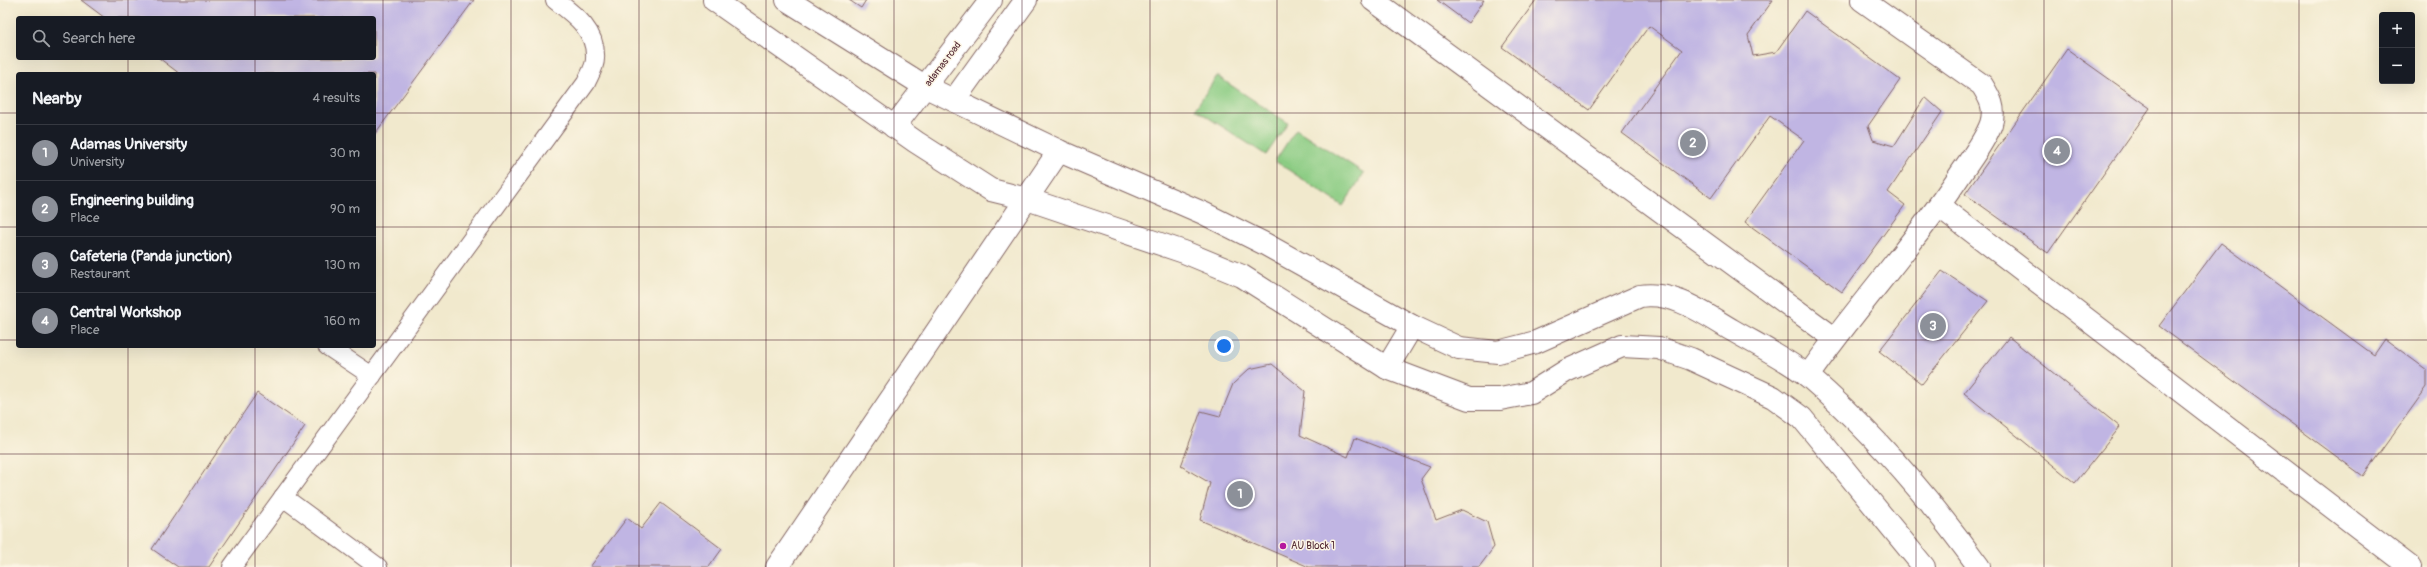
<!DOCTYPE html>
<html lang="en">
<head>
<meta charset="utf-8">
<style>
  :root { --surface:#171b24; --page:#20242c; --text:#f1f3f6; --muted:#9ea1a6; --line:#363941; --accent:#8c9099 }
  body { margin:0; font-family:Pangolin,sans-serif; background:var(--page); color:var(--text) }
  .controls { position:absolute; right:12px; top:12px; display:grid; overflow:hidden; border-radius:4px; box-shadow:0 4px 16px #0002 }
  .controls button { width:36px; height:36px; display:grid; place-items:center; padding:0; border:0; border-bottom:1px solid var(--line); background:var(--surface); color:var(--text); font:20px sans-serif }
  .you { position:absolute; left:1224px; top:346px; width:14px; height:14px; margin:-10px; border:3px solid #fff; border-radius:50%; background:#1a73e8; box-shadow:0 0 0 6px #1a73e833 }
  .badge { display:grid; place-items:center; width:26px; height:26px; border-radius:50%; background:var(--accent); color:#fff; font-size:13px; font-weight:700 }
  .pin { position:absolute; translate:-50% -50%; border:2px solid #fff; box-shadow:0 1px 4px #0006 }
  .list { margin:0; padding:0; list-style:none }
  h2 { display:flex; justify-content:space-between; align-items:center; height:52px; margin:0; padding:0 16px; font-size:17px }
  h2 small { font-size:13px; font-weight:400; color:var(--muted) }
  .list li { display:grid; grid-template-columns:26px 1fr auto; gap:12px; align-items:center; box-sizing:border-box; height:56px; padding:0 16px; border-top:1px solid var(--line) }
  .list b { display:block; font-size:15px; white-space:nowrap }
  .list p { margin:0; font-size:13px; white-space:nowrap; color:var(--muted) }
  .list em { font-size:13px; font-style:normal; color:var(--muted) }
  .icon { flex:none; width:22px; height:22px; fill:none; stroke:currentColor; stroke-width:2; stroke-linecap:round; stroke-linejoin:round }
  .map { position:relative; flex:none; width:2427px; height:567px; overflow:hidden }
  .search { position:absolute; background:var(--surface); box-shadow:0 4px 16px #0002; left:16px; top:16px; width:360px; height:44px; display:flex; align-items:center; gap:10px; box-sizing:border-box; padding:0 14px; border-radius:4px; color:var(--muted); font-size:15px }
  .panel { position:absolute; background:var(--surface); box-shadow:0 4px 16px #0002; left:16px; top:72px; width:360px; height:276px; border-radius:4px }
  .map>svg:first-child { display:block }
  .green { fill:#8bcc83; stroke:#6a7657 }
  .building { fill:#c0b5e3 }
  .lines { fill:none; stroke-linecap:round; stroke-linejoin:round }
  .lane-casing { stroke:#846664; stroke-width:20 }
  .street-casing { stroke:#846664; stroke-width:24 }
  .lane { stroke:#fff; stroke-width:18 }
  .street { stroke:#fff; stroke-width:22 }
  .grid { fill:none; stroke:#4a1f2b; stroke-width:1; stroke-opacity:0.55 }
  .poi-dot { fill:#b5179e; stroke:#fcf5e5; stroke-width:1.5 }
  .labels { text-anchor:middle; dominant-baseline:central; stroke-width:3; stroke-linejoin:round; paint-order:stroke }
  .street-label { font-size:10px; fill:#4a1f2b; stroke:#fcf5e5 }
  .poi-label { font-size:10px; fill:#4a1f2b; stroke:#fcf5e5; text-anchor:start }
</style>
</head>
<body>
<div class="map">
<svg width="2427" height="567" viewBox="0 0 2427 567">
  <rect width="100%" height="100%" fill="#fcf5e5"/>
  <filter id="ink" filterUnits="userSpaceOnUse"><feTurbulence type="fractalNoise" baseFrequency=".025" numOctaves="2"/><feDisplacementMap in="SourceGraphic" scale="8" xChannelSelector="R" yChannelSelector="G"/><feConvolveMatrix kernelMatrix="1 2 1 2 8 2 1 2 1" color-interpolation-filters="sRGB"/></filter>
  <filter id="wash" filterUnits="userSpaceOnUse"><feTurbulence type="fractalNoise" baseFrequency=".012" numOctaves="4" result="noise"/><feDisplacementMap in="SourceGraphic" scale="16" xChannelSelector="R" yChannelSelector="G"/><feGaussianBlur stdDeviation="0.9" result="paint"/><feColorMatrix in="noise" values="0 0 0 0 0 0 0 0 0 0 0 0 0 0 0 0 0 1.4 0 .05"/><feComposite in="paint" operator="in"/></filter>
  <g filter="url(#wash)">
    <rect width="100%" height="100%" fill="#f1e9cd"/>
    <g class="green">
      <path d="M1217,76L1288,123L1266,155L1195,109Z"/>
      <path d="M1296,129L1364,173L1343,206L1275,161Z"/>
    </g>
    <g id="blocks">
      <g class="building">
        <path d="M81,0H474L374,135V74H180L159,58H374V18H105Z"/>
        <path d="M849,0H866L861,8Z"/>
        <path d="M1437,0H1484L1468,23Z"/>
        <path d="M1536,0H1773L1748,35L1753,56L1776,52L1805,11L1900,80L1868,126L1873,140L1894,146L1925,97L1942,112L1888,192L1905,205L1842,292L1745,222L1804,140L1770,116L1711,198L1622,133L1682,50L1649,26L1589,110L1502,47Z"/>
        <path d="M2067,49L2150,108L2048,253L1965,194Z"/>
        <path d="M2221,243L2374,355L2385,339L2427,370V387L2363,476L2159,326Z"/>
        <path d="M1942,271L1988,301L1922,384L1879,351Z"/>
        <path d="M2009,337L2120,427L2075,483L1964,393Z"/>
        <path d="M1272,364L1305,391L1300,435L1348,457L1355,438L1430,467L1421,479L1436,520L1462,510L1487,522L1494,547L1479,567H1309L1200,520L1210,483L1181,466L1201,411L1220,416L1233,384L1249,369Z"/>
        <path d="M257,393L305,426L209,567H178L152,549Z"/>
        <path d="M661,503L722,549L709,567H590L627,518L641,529Z"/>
      </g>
    </g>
  </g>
  <g filter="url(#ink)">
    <use href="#blocks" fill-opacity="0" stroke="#846664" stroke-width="1"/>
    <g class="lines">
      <defs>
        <g id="lane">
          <path d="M327,346L372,376"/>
          <path d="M283,497L378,567"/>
          <path d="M232,567L586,83C589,76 595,67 595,59C597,31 575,15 555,0"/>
        </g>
        <g id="street">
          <path d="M714,0L916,142L991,190L1027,199L1184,252L1242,276L1387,368L1469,399H1500L1531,393L1566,371L1622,346L1659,348L1691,359L1773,397L1802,418L1924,567"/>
          <path d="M787,0L926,87L1059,151L1203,213L1265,244L1412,326L1459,348L1498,352L1536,342L1640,296C1674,291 1703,313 1732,330C1754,343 1790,361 1809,377C1873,432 1930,499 1979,567"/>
          <path d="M1373,0L1834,338"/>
          <path d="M954,100L1026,0"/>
          <path d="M894,127L991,0"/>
          <path d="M1939,206L2410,567"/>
          <path d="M1387,368L1412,326"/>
          <path d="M1808,376C1855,308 1912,247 1958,178C1969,161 1984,143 1991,124C1996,108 1990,98 1982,85L1862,0"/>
          <path d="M777,567L1059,151"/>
        </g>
      </defs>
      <use href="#lane" class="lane-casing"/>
      <use href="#street" class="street-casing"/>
      <use href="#lane" class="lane"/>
      <use href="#street" class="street"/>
    </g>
  </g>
  <path class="grid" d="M128,0V18M255,0V18M383,0V567M511,0V567M639,0V567M766,0V567M894,0V567M1022,0V567M1150,0V567M1277,0V567M1405,0V567M1533,0V567M1661,0V567M1788,0V567M1916,0V567M2044,0V567M2172,0V567M2299,0V567M128,58V74M255,58V74M0,113H18M374,113H2427M0,227H18M374,227H2427M0,340H18M374,340H2427M128,346V567M255,346V567M0,454H2427"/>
  <circle class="poi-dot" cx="1283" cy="546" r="4"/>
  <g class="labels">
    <g class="street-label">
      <text transform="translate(943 64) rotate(-53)">adamas road</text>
    </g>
    <g class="poi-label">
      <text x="1291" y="546">AU Block 1</text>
    </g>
  </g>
</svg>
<div class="controls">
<button>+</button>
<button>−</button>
</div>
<div class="you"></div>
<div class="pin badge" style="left:1240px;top:494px">1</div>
<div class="pin badge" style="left:1693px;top:143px">2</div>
<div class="pin badge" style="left:1933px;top:326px">3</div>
<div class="pin badge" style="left:2057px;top:151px">4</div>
<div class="search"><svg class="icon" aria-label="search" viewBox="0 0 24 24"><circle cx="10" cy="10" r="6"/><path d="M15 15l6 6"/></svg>Search here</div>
<section class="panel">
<h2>Nearby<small>4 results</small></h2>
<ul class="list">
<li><span class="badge">1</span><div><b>Adamas University</b><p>University</p></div><em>30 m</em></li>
<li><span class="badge">2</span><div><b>Engineering building</b><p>Place</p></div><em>90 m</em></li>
<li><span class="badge">3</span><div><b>Cafeteria (Panda junction)</b><p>Restaurant</p></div><em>130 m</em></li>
<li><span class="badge">4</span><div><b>Central Workshop</b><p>Place</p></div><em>160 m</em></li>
</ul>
</section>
</div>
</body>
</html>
